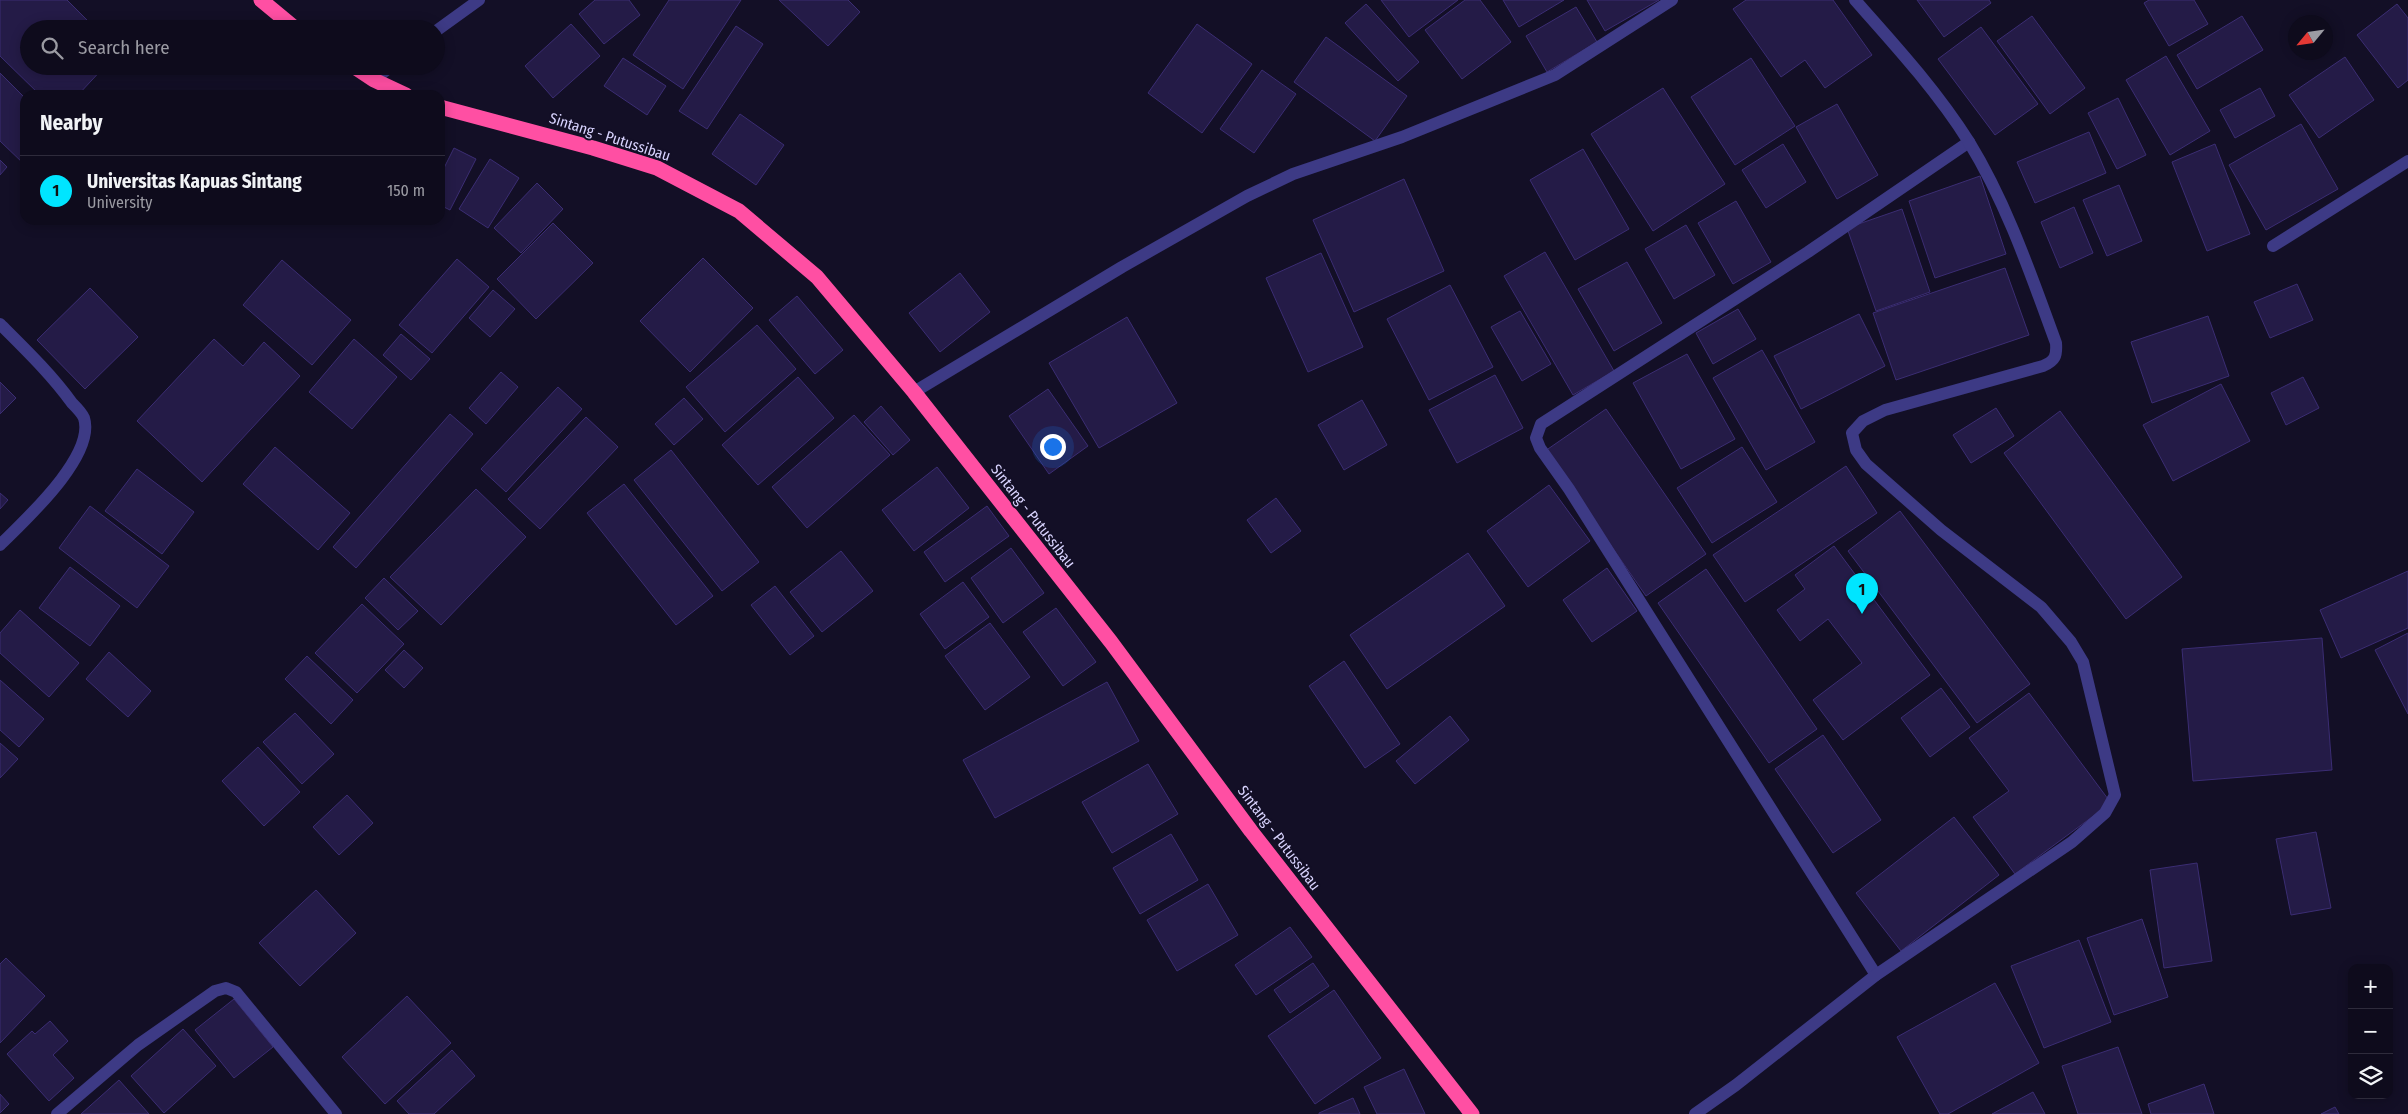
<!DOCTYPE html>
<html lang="en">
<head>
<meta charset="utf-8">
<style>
  :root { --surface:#0e0b1c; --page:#171425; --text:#f1f3f6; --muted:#9b9ba3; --line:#2e2b3b; --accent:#00e5ff }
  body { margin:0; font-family:"Fira Sans Condensed",sans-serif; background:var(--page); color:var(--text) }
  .controls { position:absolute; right:15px; bottom:15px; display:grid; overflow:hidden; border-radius:10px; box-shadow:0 2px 12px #0003 }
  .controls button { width:45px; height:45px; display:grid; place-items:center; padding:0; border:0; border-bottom:1px solid var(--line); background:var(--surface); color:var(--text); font:25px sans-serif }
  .compass { position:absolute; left:2288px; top:15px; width:45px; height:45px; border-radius:50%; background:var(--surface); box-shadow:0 2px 12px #0003; rotate:241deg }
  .you { position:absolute; left:1052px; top:446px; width:18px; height:18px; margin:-12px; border:4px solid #fff; border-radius:50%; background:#1a73e8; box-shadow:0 0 0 8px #1a73e833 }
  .badge { display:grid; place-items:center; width:32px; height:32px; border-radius:50%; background:var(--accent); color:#111; font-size:16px; font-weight:700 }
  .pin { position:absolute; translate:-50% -41px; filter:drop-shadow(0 1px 2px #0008) }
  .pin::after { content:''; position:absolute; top:26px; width:18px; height:15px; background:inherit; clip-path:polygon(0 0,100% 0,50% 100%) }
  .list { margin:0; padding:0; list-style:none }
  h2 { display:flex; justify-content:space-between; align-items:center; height:65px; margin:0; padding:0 20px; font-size:21px }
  h2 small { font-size:16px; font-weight:400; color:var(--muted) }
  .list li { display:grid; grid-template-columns:32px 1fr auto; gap:15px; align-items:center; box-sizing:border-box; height:70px; padding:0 20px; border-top:1px solid var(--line) }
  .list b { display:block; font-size:19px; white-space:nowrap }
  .list p { margin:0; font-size:16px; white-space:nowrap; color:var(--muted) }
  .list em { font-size:16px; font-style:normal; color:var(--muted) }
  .icon { flex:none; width:28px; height:28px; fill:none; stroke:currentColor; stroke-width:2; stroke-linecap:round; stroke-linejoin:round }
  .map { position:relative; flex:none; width:2408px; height:1114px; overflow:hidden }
  .search { position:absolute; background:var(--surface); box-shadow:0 2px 12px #0003; left:20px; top:20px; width:425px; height:55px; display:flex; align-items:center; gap:12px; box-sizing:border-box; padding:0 18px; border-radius:28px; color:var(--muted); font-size:19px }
  .panel { position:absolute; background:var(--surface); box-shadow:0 2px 12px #0003; left:20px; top:90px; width:425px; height:135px; border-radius:15px }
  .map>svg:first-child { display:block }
  .building { fill:#241b47; stroke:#3b2d73 }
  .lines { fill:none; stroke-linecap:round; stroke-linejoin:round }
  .street { stroke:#3d3a85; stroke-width:12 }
  .highway { stroke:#ff4fa3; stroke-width:15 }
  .labels { text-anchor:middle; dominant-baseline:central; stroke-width:4; stroke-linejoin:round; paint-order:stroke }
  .street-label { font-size:15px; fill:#d9d4ff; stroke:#130f26 }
</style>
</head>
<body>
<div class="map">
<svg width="2408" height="1114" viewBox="0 0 2408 1114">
  <rect width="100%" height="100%" fill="#130f26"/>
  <g class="building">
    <path d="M0,0H67L96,29H29V66H105L78,95H40L0,56Z"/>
    <path d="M595,0H629L640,15L604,44L579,14Z"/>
    <path d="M669,0H741L683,89L633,55Z"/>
    <path d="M779,0H848L860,12L828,46Z"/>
    <path d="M1381,0H1458L1409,37Z"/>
    <path d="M1465,0H1480L1511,42L1462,79L1425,30Z"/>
    <path d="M1503,0H1564L1519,27Z"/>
    <path d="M1587,0H1659L1605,31Z"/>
    <path d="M1746,0H1833L1872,55L1825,88L1805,60L1781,77L1733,9Z"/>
    <path d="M1917,0H1989L1991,3L1944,37Z"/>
    <path d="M2149,0H2194L2208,24L2169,46L2144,3Z"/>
    <path d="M1366,4L1419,62L1398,81L1345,23Z"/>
    <path d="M2397,4L2408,18V80L2398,88L2357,35Z"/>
    <path d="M1576,7L1597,42L1547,72L1526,36Z"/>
    <path d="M2032,16L2085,88L2050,114L1997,41Z"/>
    <path d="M2242,16L2263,50L2197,89L2177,55Z"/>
    <path d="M571,24L600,56L553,98L525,66Z"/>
    <path d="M1197,24L1252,64L1202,133L1148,93Z"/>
    <path d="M736,26L763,44L707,129L679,111Z"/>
    <path d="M1981,27L2038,104L1995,135L1938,59Z"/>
    <path d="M1326,37L1407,96L1375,141L1294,82Z"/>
    <path d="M2166,56L2210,131L2170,155L2126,80Z"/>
    <path d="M2345,57L2374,100L2319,138L2289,95Z"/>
    <path d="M623,58L666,86L647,115L604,86Z"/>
    <path d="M1751,58L1795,126L1735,165L1691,97Z"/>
    <path d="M1262,70L1296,94L1254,153L1220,129Z"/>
    <path d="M0,73L25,98V165L0,141Z"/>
    <path d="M1663,88L1725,184L1653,231L1591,134Z"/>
    <path d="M2260,88L2275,116L2235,138L2220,110Z"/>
    <path d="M2118,98L2146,155L2117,169L2088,113Z"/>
    <path d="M1837,104L1878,175L1837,199L1796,127Z"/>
    <path d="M740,114L784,145L756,185L712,154Z"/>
    <path d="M2301,124L2338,189L2266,230L2229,165Z"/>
    <path d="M2089,132L2106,173L2035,203L2017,162Z"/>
    <path d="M1783,144L1806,182L1766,208L1742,170Z"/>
    <path d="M2215,144L2250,234L2207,251L2172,162Z"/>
    <path d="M454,148L476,159L450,210L440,205V176Z"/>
    <path d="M1583,149L1629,229L1575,260L1530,180Z"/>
    <path d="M490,159L519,178L488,228L459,209Z"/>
    <path d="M0,160L7,167L0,175Z"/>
    <path d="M1980,176L2006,254L1935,278L1909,201Z"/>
    <path d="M1404,179L1444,271L1354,312L1313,220Z"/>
    <path d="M537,183L563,209L521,253L494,228Z"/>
    <path d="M2119,185L2142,241L2107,256L2083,200Z"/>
    <path d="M1736,201L1771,262L1733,284L1698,223Z"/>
    <path d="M2074,207L2093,253L2060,268L2041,222Z"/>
    <path d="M1902,209L1930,292L1876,311L1847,228Z"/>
    <path d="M553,223L593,263L536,319L497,279Z"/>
    <path d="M1686,225L1715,275L1674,299L1645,249Z"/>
    <path d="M1545,252L1614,371L1573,395L1504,276Z"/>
    <path d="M1321,253L1363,347L1308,372L1266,278Z"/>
    <path d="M703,258L753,308L690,372L640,321Z"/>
    <path d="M457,259L489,287L432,353L399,325Z"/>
    <path d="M282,260L351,320L312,365L243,305Z"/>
    <path d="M1627,262L1662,323L1614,351L1578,289Z"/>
    <path d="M2005,268L2029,335L1896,380L1873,313Z"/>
    <path d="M960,273L990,312L940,352L909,313Z"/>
    <path d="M2297,284L2313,320L2270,338L2254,302Z"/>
    <path d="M1450,285L1493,367L1429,400L1387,319Z"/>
    <path d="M90,288L138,337L85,389L37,340Z"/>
    <path d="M493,290L515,309L490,337L469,318Z"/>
    <path d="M797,296L843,350L815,374L769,320Z"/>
    <path d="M1738,309L1756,339L1713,364L1696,333Z"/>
    <path d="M1520,311L1551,364L1522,381L1491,327Z"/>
    <path d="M1859,314L1885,366L1801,409L1774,356Z"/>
    <path d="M2208,316L2229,376L2152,403L2131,342Z"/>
    <path d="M1127,317L1177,403L1099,448L1049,363Z"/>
    <path d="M757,325L796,369L725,432L686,387Z"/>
    <path d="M401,334L430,359L411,380L383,355Z"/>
    <path d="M214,339L243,366L264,342L300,376L202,482L137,421Z"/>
    <path d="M354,339L397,377L352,429L309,392Z"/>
    <path d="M1762,350L1815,442L1766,470L1713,378Z"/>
    <path d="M1687,354L1735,439L1681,469L1633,383Z"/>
    <path d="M501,372L518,387L486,424L469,408Z"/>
    <path d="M1495,375L1523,428L1457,463L1429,410Z"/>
    <path d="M798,377L834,418L758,485L722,445Z"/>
    <path d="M2303,377L2319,408L2286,425L2271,393Z"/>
    <path d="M0,382L16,398L0,414Z"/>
    <path d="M2221,384L2250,441L2173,481L2143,425Z"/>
    <path d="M558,387L582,409L506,492L481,469Z"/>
    <path d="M1048,389L1088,446L1049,474L1009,416Z"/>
    <path d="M684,398L703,419L674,445L655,424Z"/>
    <path d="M1362,400L1387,445L1344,470L1318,425Z"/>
    <path d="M881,406L910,440L893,455L864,422Z"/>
    <path d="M1996,408L2014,436L1971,463L1953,435Z"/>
    <path d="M1606,409L1706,554L1646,596L1545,451Z"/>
    <path d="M2060,411L2182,577L2126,619L2004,453Z"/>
    <path d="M450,414L473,434L356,568L333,547Z"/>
    <path d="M854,415L890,455L807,528L772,487Z"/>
    <path d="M586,417L618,447L540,529L508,499Z"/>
    <path d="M275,447L350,513L318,550L243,484Z"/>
    <path d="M1742,447L1777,502L1712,543L1677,488Z"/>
    <path d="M671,450L759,562L722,591L634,480Z"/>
    <path d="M1846,466L1877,513L1745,602L1713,555Z"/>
    <path d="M937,467L969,508L914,551L882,510Z"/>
    <path d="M137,469L194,512L162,554L105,511Z"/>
    <path d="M624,484L713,596L676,625L587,513Z"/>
    <path d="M1549,485L1590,541L1528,587L1487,531Z"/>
    <path d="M476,489L526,537L441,625L390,577Z"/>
    <path d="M0,493L8,500L0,509Z"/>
    <path d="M1276,498L1301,531L1271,553L1247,520Z"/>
    <path d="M90,506L169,566L137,608L59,548Z"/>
    <path d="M987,506L1009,536L945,582L924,552Z"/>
    <path d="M1900,511L2030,684L1977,723L1848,551Z"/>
    <path d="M1834,546L1930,675L1843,740L1813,700L1862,663L1828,619L1800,641L1777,610L1805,589L1795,575Z"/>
    <path d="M1011,548L1044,593L1003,623L971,578Z"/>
    <path d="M841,551L873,591L822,632L790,592Z"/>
    <path d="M1468,553L1505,606L1387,689L1350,635Z"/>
    <path d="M70,567L120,606L90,646L39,608Z"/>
    <path d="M1607,568L1637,611L1592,642L1563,600Z"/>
    <path d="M1706,569L1817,729L1769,763L1658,603Z"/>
    <path d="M2408,571V628L2341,658L2320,610Z"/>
    <path d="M384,578L418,611L398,630L365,598Z"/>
    <path d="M963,582L989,617L945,649L920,614Z"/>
    <path d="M775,586L814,636L790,655L751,605Z"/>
    <path d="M362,604L404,644L357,693L315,653Z"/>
    <path d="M1056,608L1096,662L1063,686L1023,632Z"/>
    <path d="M20,610L79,663L49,697L0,653V633Z"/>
    <path d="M990,623L1030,677L985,710L945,656Z"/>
    <path d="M2408,633V714L2375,650Z"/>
    <path d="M2322,638L2332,770L2193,781L2182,649Z"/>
    <path d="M404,650L423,668L404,688L385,670Z"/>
    <path d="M109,652L151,691L128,717L86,679Z"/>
    <path d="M307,656L353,700L331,724L285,679Z"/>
    <path d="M1344,661L1400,744L1365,768L1309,686Z"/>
    <path d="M0,680L44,719L19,747L0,730Z"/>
    <path d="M1107,682L1139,741L995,818L963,760Z"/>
    <path d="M1941,688L1970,727L1930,757L1901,718Z"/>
    <path d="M2029,693L2111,803L2015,874L1973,817L2009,791L1969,738Z"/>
    <path d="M295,713L334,754L302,784L263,742Z"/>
    <path d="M1450,716L1469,740L1415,784L1396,761Z"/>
    <path d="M1823,735L1881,820L1833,853L1775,769Z"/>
    <path d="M0,743L18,759L0,778Z"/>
    <path d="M258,747L300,792L264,826L222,781Z"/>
    <path d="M1148,764L1178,814L1112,853L1082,802Z"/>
    <path d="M347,795L373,823L339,855L313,827Z"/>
    <path d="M1954,817L1999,875L1901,951L1856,893Z"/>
    <path d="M2316,832L2331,908L2291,915L2276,839Z"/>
    <path d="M1171,834L1198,880L1140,914L1113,868Z"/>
    <path d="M2197,863L2212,961L2164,968L2150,870Z"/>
    <path d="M1208,884L1238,935L1177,971L1147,920Z"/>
    <path d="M316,890L356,933L300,986L259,943Z"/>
    <path d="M2142,919L2168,997L2114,1015L2087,938Z"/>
    <path d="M1290,927L1312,957L1256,995L1235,965Z"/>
    <path d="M2079,940L2111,1022L2044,1048L2011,966Z"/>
    <path d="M6,958L45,996L0,1043V964Z"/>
    <path d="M1313,963L1329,986L1290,1013L1274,990Z"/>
    <path d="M1995,983L2039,1063L1948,1114H1940L1897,1037Z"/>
    <path d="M1334,990L1381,1058L1315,1104L1268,1036Z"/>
    <path d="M407,996L451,1043L385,1104L342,1057Z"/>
    <path d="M234,999L273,1047L234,1078L195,1030Z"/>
    <path d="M50,1021L68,1041L53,1055L74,1078L49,1101L7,1054L32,1031L35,1034Z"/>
    <path d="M183,1029L216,1066L164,1113L131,1076Z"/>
    <path d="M2118,1047L2142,1114H2078L2062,1066Z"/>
    <path d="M452,1050L475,1076L434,1114H409L397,1101Z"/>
    <path d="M1404,1069L1425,1114H1377L1364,1087Z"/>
    <path d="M119,1080L149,1114H81Z"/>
    <path d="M2204,1084L2214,1114H2151L2148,1104Z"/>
    <path d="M2033,1092L2045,1114H1992Z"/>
    <path d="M0,1094L9,1104L0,1113Z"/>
    <path d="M1353,1098L1360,1114H1319V1113Z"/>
    <path d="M2335,1107L2339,1114H2321Z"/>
  </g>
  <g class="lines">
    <g class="street">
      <path d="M436,31L479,0"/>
      <path d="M374,80L391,66"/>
      <path d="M2273,246L2408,161"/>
      <path d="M0,324C25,349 51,374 72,403C76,407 82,413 84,418C96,456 24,521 0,545"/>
      <path d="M914,392L1122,267L1247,196L1293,174L1402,137L1555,75L1672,0"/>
      <path d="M1876,975L1569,489L1540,448L1536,438L1541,424L1808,252L1969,142"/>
      <path d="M57,1114L138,1045L215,991L226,988L236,992L336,1114"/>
      <path d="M1695,1114L1736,1085L1876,975L2072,842L2105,813L2115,795L2083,662L2071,642L2041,607L1941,530L1866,464L1856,450L1852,433L1863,421L1885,410L2043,366C2055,361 2057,356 2056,343C2031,275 2007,204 1969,142C1937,91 1895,45 1855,0"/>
    </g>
    <g class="highway">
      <path d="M261,0L296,29"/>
      <path d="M353,66L374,80L406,95"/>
      <path d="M440,107L593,148L657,168L739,211L817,277L914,392L1111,642L1251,831L1472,1114"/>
    </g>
  </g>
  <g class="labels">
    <g class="street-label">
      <text transform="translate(610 137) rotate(18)">Sintang - Putussibau</text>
      <text transform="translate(1033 516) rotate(52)">Sintang - Putussibau</text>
      <text transform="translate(1279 838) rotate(53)">Sintang - Putussibau</text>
    </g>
  </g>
</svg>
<div class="controls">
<button>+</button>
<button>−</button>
<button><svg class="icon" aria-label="layers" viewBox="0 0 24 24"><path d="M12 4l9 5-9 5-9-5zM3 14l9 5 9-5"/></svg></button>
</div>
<svg class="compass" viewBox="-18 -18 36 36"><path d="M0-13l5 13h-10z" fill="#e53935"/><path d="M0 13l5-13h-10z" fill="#9b9ba3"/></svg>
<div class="you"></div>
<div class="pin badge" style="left:1862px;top:614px">1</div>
<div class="search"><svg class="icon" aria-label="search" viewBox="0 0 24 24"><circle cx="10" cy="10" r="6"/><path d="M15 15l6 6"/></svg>Search here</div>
<section class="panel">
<h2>Nearby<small></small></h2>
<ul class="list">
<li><span class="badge">1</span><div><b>Universitas Kapuas Sintang</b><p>University</p></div><em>150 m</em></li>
</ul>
</section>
</div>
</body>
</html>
